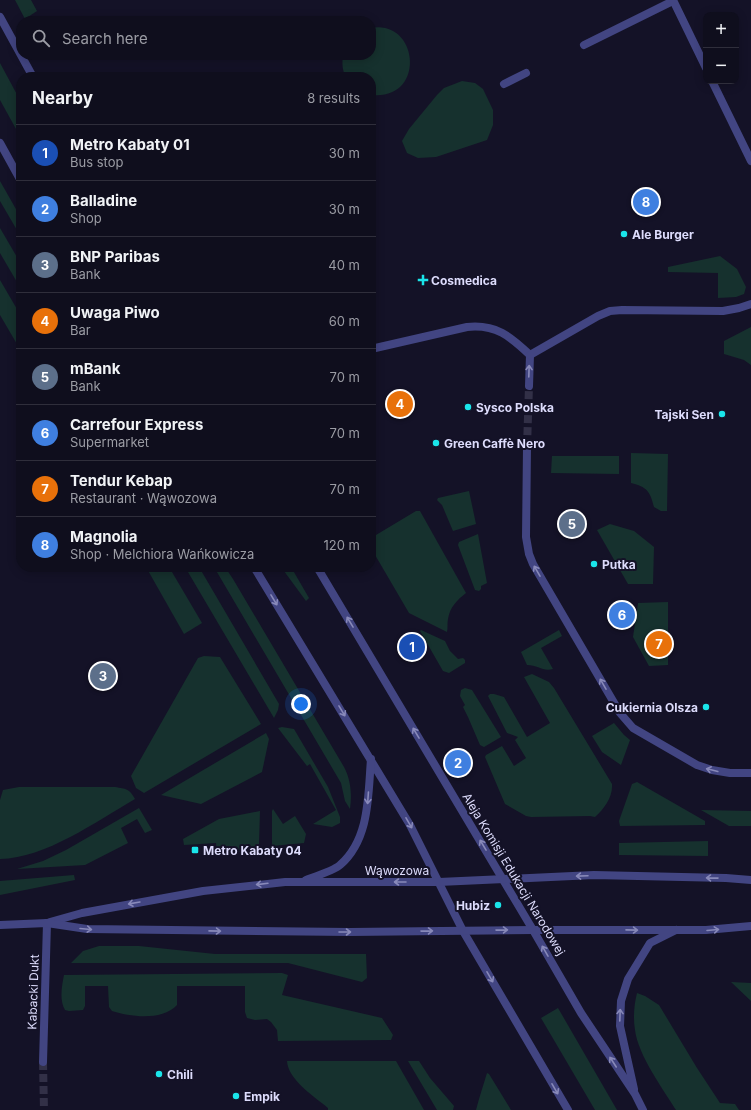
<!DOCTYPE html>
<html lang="en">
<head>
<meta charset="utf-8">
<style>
  :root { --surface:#0f0e1d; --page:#181726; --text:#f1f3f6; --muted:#9b9ca4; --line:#2f2e3b; --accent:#1ae5ea }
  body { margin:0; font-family:Inter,sans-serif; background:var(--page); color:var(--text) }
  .controls { position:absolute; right:12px; top:12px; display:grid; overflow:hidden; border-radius:8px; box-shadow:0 2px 10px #0003 }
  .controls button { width:36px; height:36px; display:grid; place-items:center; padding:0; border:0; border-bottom:1px solid var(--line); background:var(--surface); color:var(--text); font:20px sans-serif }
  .you { position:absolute; left:301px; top:704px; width:14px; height:14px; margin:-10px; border:3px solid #fff; border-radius:50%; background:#1a73e8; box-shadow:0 0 0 6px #1a73e833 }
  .badge { display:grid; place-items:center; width:26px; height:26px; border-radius:50%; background:var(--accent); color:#fff; font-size:13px; font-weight:700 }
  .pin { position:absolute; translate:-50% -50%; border:2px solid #fff; box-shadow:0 1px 4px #0006 }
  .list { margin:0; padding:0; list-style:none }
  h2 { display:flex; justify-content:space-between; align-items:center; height:52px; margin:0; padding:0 16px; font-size:17px }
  h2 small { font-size:13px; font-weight:400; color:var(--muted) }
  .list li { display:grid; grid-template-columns:26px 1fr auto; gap:12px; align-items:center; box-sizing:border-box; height:56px; padding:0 16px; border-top:1px solid var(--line) }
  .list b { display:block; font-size:15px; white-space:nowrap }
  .list p { margin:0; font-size:13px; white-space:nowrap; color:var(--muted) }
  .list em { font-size:13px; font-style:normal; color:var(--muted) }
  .icon { flex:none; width:22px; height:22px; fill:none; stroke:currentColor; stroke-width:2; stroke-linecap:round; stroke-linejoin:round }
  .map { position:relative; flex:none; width:751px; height:1110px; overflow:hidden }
  .search { position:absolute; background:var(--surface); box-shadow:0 2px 10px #0003; left:16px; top:16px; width:360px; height:44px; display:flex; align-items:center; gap:10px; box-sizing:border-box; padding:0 14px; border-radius:16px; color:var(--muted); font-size:15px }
  .panel { position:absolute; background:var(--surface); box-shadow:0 2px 10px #0003; left:16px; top:72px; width:360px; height:500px; border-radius:16px }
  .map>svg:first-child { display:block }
  .green { fill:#16312e }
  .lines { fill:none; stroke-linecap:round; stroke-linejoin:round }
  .minor-tunnel { stroke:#323047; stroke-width:8; stroke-dasharray:8 4; stroke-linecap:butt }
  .service { stroke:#424582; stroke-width:8 }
  .minor { stroke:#424582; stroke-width:8 }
  .tertiary { stroke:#424582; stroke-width:8 }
  .oneway { stroke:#8889b9 }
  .poi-dot { fill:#1ae5ea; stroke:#141227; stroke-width:1.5 }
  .labels { text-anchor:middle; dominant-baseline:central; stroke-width:4; stroke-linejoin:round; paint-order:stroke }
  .poi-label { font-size:12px; font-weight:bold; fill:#dddcfc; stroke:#141227; text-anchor:start }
  .street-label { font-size:12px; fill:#dddcfc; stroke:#141227 }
</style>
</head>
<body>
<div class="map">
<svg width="751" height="1110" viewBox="0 0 751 1110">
  <rect width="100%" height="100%" fill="#141227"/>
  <g class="green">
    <path d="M15,0H31L37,11L25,19Z"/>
    <path d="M371,28C419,19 427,101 371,95V77H346C342,70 342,63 343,55H371Z"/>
    <path d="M0,63L21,102V138L0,100Z"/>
    <path d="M462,81L475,83L483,89L493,110V125L487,140L436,157L418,158L407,153L402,141L409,129L437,95L444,88Z"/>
    <path d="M0,181L21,218V237L0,201Z"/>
    <path d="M0,228L21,264V289L0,253Z"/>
    <path d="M720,256L737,269L746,287L744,294L736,297L718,298V273L668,272V267Z"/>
    <path d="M0,280L21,316V351L0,315Z"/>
    <path d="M751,327V365L744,360L724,354V341Z"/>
    <path d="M631,453L668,454L667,511H661L654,507C650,491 647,487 631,483Z"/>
    <path d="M552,456H619V474L551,473Z"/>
    <path d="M469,491L476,524L453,531L442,505L437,500L438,498Z"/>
    <path d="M416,511H420L466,593C457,600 450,607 448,619C447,623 448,628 447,632L409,613L371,548V538Z"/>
    <path d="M610,524L634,531L654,547L653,584H628L597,530Z"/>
    <path d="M478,534L487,583L481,586V589L479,591L475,590L458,545L459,542Z"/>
    <path d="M146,567H169L202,623L184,634Z"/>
    <path d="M185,567H199L279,704L278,710L274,718Z"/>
    <path d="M214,567H225L233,579L344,767C351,780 352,795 350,809L345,801L341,783Z"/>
    <path d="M281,567H291L309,598L306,601Z"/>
    <path d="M668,602V665L649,666L633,637L638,603Z"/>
    <path d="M421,630L445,641L450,651L458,659L463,658L465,660V663L449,673L443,671L420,631Z"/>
    <path d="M559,630L562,636L541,648L553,669C543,672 538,665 527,665L521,652Z"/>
    <path d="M204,656L220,657L261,724L144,793L136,788L131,776L198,658Z"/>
    <path d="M532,674L549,682L554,688L612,784C613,797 604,809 595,817L590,816L531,817L526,816L505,804L485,757L486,755L502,746L514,766L526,758L515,740L518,737L507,733L488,696L490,694H494L504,697L527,737L550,723L524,677Z"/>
    <path d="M465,688L472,690L501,737L484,747L480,745L468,717L463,707L465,705L460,696L461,690Z"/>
    <path d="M614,723L624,735L630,740L621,765L602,752L592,736Z"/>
    <path d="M282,727L294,729L328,787L340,817V823L332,827L313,824L336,810L310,764L307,766L278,728Z"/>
    <path d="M266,733L269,739L262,772L201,804L161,795Z"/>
    <path d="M637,782L705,821V825L620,826L619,821L632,784Z"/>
    <path d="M19,787H115C126,789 129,788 135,799C95,822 46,858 0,859V800L3,790Z"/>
    <path d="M139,808L152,830L145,833L137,819L121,828L128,843L85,865L17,869L43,861L66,850Z"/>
    <path d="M273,809L283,824L295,816L306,834L304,843L272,846V811Z"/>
    <path d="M701,810L751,811V826H729Z"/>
    <path d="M260,811L259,844L252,851L217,854L216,843L184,845L183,839L219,819Z"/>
    <path d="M708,841V856L619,855V843Z"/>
    <path d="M74,875L75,880L0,895V881Z"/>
    <path d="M99,946H139L215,954H366L367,978L362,982L288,963H71L83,951Z"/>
    <path d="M282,973L288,975L282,995L382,1018L393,1035L391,1040L278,1041L277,1030L271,1022L267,1019L255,1020L247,1018L245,1012V986H177V1005C162,1021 131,1017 112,1011L109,1007L108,986H85V1006L83,1010L69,1011L65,1010C59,1000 62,985 64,975Z"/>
    <path d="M731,982L751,983V1001Z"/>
    <path d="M637,993L645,996L659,1005L697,1068L720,1103L735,1104L739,1110H676C663,1089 638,1055 635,1030C633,1018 634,1005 637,993Z"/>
    <path d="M558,1008L617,1110H595L541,1018Z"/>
    <path d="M287,1061H396L424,1110H328V1108C315,1097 288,1080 287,1061Z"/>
    <path d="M408,1061H419L430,1078L454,1106L453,1110H437Z"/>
    <path d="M487,1073L489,1074L511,1110H476L479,1099Z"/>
  </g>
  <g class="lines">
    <g class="minor-tunnel">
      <path d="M527,447L529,386"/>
      <path d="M43,1062L44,1110"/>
    </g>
    <g class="service">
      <path d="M584,45L673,1"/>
      <path d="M504,84L526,73"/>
    </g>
    <g class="minor">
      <path d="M673,0L706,68"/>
      <path d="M712,81L751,161"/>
      <path d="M371,349L467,327C496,324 510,336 530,355L529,386"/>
      <path d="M530,355L598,316L610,311L622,310L723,311L739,308L751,304"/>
      <path d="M527,447L526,537L529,554L533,564L620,713L633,728L697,765L712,770L730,773H751"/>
      <path d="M533,930L581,1013L635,1094L643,1110"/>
      <path d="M463,931L568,1110"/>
      <path d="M43,1062L47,923"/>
      <path d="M634,1089L620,1026L621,1001L628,979L650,943L676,930"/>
    </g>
    <g class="tertiary">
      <path d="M0,17L33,77"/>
      <path d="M0,143L21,181"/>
      <path d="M254,567L410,825L463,931"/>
      <path d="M317,567L533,930"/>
      <path d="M306,880C314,877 335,870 340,865C370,839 368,795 371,759"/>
      <path d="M50,922L82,913L203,891L285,882H439L594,875L726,878L751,880"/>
      <path d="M0,925L47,923L87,929L350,932L533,930H706L751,926"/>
    </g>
  </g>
  <defs><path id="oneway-shaft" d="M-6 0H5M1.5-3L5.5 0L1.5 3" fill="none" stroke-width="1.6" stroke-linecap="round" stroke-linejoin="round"/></defs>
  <g class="oneway">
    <use href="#oneway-shaft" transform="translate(529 371) rotate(-88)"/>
    <use href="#oneway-shaft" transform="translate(537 571) rotate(-120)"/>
    <use href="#oneway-shaft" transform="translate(274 600) rotate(59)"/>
    <use href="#oneway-shaft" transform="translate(350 622) rotate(-121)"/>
    <use href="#oneway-shaft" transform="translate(603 684) rotate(-120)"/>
    <use href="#oneway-shaft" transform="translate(342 711) rotate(59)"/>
    <use href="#oneway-shaft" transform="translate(416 733) rotate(-121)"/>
    <use href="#oneway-shaft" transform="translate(712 770) rotate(-166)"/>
    <use href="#oneway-shaft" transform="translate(368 798) rotate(94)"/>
    <use href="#oneway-shaft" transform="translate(409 823) rotate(60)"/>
    <use href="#oneway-shaft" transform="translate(483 845) rotate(-121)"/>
    <use href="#oneway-shaft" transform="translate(582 876) rotate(178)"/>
    <use href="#oneway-shaft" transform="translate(712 878) rotate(-179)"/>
    <use href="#oneway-shaft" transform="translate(400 882) rotate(180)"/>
    <use href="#oneway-shaft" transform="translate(262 884) rotate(173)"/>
    <use href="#oneway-shaft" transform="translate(134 903) rotate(170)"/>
    <use href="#oneway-shaft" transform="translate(86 929) rotate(5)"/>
    <use href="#oneway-shaft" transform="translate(502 930) rotate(-1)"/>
    <use href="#oneway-shaft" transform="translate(632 930) rotate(1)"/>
    <use href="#oneway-shaft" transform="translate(713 930) rotate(-5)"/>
    <use href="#oneway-shaft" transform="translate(215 931) rotate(1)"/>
    <use href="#oneway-shaft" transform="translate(427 931) rotate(-1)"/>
    <use href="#oneway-shaft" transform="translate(345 932)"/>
    <use href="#oneway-shaft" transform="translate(545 951) rotate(-120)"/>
    <use href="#oneway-shaft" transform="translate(490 977) rotate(60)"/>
    <use href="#oneway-shaft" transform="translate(620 1015) rotate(-88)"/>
    <use href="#oneway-shaft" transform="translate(613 1062) rotate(-123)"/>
    <use href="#oneway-shaft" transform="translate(555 1089) rotate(60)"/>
  </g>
  <g class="poi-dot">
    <circle cx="624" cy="234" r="4"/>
    <path d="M421 274h4v4h4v4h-4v4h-4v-4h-4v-4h4z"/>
    <circle cx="468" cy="407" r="4"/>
    <circle cx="722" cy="414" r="4"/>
    <circle cx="436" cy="443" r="4"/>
    <circle cx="594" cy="564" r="4"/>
    <circle cx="706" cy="707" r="4"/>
    <rect x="191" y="846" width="8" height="8" rx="2"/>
    <circle cx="498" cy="905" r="4"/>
    <circle cx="159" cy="1074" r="4"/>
    <circle cx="236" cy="1096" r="4"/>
  </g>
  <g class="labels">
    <g class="poi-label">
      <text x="632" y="234">Ale Burger</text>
      <text x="431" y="280">Cosmedica</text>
      <text x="476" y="407">Sysco Polska</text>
      <text x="714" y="414" text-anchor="end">Tajski Sen</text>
      <text x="444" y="443">Green Caffè Nero</text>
      <text x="602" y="564">Putka</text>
      <text x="698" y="707" text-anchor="end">Cukiernia Olsza</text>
      <text x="203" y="850">Metro Kabaty 04</text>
      <text x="490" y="905" text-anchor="end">Hubiz</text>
      <text x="167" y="1074">Chili</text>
      <text x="244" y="1096">Empik</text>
    </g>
    <g class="street-label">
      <text x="397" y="870">Wąwozowa</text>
      <text transform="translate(514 874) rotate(59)">Aleja Komisji Edukacji Narodowej</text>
      <text transform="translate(33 992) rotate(-88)">Kabacki Dukt</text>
    </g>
  </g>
</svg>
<div class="controls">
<button>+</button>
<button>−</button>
</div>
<div class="you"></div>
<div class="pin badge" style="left:412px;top:647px;background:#1a4fb4">1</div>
<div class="pin badge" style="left:458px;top:763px;background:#3f7fe0">2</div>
<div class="pin badge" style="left:103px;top:676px;background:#5c6f8a">3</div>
<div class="pin badge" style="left:400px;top:404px;background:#e8710a">4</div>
<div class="pin badge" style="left:572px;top:524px;background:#5c6f8a">5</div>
<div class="pin badge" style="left:622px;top:615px;background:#3f7fe0">6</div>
<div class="pin badge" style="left:659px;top:644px;background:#e8710a">7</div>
<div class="pin badge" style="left:646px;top:202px;background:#3f7fe0">8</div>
<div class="search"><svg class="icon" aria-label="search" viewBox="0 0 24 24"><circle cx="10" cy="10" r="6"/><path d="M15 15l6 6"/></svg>Search here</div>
<section class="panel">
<h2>Nearby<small>8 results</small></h2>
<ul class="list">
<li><span class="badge" style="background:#1a4fb4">1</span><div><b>Metro Kabaty 01</b><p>Bus stop</p></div><em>30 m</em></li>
<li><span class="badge" style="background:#3f7fe0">2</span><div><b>Balladine</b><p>Shop</p></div><em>30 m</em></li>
<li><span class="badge" style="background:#5c6f8a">3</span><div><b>BNP Paribas</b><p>Bank</p></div><em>40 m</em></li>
<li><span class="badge" style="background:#e8710a">4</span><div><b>Uwaga Piwo</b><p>Bar</p></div><em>60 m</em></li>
<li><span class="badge" style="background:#5c6f8a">5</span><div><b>mBank</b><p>Bank</p></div><em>70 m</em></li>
<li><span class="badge" style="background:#3f7fe0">6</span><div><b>Carrefour Express</b><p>Supermarket</p></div><em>70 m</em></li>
<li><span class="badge" style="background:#e8710a">7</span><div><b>Tendur Kebap</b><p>Restaurant · Wąwozowa</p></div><em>70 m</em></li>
<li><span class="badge" style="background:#3f7fe0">8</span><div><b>Magnolia</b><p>Shop · Melchiora Wańkowicza</p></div><em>120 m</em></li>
</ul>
</section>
</div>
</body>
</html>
